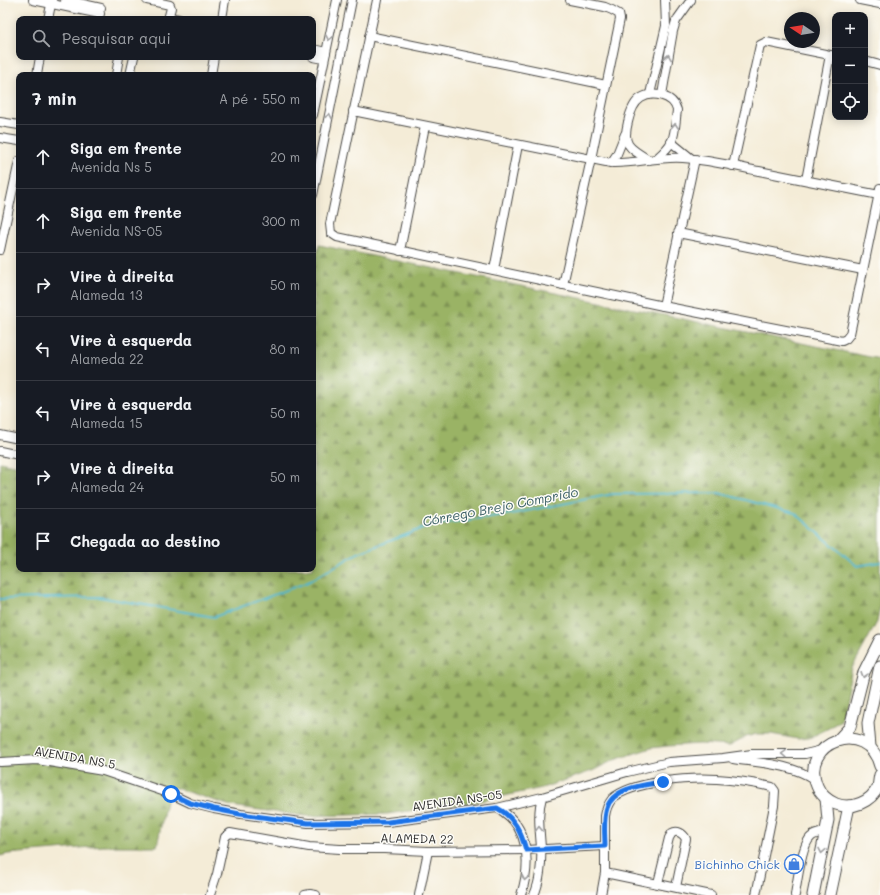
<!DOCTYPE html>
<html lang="pt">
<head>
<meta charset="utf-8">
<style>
  :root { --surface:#171b24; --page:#242831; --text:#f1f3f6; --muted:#9ea1a6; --line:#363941 }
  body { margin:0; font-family:Mali,sans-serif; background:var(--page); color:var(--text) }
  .controls { position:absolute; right:12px; top:12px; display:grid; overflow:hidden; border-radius:8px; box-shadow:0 2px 10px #0003 }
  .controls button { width:36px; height:36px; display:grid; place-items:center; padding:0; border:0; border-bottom:1px solid var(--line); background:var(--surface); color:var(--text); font:20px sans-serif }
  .compass { position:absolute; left:784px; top:12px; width:36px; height:36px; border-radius:50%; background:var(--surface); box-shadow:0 2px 10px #0003; rotate:282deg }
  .stop { position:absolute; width:12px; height:12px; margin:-9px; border:3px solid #1a73e8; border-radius:50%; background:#fff }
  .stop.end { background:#1a73e8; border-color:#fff; box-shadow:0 1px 4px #0008 }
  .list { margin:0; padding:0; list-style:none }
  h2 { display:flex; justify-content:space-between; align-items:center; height:52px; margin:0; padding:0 16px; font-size:17px }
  h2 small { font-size:13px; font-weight:400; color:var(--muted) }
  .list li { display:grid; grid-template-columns:26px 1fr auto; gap:12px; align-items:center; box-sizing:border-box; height:64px; padding:0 16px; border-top:1px solid var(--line) }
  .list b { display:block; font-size:15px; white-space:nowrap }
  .list p { margin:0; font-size:13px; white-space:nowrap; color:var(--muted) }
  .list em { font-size:13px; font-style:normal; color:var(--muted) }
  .icon { flex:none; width:22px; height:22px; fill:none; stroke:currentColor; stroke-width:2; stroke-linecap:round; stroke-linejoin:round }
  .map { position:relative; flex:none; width:880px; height:895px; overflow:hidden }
  .search { position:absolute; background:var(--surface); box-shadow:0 2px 10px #0003; left:16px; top:16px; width:300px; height:44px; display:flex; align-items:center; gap:10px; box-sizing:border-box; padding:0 14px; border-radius:8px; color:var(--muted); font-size:15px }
  .panel { position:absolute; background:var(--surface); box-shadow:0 2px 10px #0003; left:16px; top:72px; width:300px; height:500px; border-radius:8px }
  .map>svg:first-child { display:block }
  .forest { fill:url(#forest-firs); stroke:#626f48 }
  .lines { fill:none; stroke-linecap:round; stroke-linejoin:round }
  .stream { stroke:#4db6cb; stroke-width:2 }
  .minor-casing { stroke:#494845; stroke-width:10 }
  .major-casing { stroke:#494845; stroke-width:13 }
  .minor { stroke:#fff; stroke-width:8 }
  .major { stroke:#fff; stroke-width:11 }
  .oneway { stroke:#a0a0a0 }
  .route { stroke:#1a73e8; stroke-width:5 }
  .labels { text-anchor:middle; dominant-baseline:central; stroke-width:3; stroke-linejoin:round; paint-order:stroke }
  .street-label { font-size:12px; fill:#2b2b2b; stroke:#fdfcf7 }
  .shop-label { font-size:12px; fill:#366cbe; stroke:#fdfcf7; text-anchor:end }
  .water-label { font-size:13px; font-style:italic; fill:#375c63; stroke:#fdfcf7 }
</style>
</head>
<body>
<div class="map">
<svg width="880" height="895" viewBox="0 0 880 895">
  <defs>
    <pattern id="forest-firs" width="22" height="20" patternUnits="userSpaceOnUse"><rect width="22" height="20" fill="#9ab365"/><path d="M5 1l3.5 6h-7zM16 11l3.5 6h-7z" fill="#7e9253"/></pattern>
  </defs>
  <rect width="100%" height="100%" fill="#fdfcf7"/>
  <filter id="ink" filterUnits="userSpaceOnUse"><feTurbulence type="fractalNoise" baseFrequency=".025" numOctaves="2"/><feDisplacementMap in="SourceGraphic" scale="8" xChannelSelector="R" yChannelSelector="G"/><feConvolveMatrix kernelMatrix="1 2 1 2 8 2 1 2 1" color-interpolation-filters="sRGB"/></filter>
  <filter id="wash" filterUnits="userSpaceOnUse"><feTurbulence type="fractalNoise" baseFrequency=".012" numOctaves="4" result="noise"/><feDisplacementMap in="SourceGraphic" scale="16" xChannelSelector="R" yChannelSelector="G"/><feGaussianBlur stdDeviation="0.9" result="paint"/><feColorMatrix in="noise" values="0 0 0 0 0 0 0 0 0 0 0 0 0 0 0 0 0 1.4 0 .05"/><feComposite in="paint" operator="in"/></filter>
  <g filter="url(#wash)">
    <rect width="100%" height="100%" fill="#f4ecd7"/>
    <path class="forest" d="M319,245L880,359V606L877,622L852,668L841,720L829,728L809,738L798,739L771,734H756L746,737L730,746L700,744L668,746L651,748L614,760L592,771L542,788L475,802L387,814L305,816L231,806L169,786L157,846H103L8,854L0,856V462L19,466V569H313V275Z"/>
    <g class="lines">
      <path class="stream" d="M0,599L99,597L214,617L308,582L358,553L432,525L511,514L613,494L719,493L795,513L857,566L880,562"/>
    </g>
  </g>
  <g filter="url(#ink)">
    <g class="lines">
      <defs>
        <g id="minor">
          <path d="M33,0L100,14"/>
          <path d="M65,0L101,8"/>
          <path d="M147,0L170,5L171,8L168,19"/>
          <path d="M377,0L330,224L331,233L337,237L663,306L842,341L846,339L850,334L880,188"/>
          <path d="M860,0L880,4"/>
          <path d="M169,17L179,19"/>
          <path d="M48,19L52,0"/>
          <path d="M222,19L225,0"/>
          <path d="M369,36L606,85"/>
          <path d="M313,49L326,52"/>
          <path d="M313,57L324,59"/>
          <path d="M865,61L880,65"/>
          <path d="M37,75L40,57"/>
          <path d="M116,75L119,57"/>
          <path d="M130,75L134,57"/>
          <path d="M211,75L214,57"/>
          <path d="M650,94L666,26L665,0"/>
          <path d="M662,95L673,31L676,21L691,0"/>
          <path d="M353,111L611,163C635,164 659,156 683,158C709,160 734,166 759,171C799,179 839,187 879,195"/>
          <path d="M313,115L337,0"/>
          <path d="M0,122L19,125"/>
          <path d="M0,138L19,141"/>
          <path d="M671,142L692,159"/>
          <path d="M649,160C629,148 622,145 628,122C630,113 633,103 641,98C652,91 673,95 677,110C677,112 676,116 676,119C674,140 673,144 657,158"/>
          <path d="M611,163L617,154L625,134"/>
          <path d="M733,166L760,45L766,42L835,56"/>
          <path d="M806,180L830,55"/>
          <path d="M313,195L352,0"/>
          <path d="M678,233L863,270"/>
          <path d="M0,250L19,161"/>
          <path d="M400,251L425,126"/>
          <path d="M494,270L518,145"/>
          <path d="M563,285L591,159L620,19L619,14L612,10L605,7L570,0"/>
          <path d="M663,306L695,159"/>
          <path d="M0,435L19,439"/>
          <path d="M0,451L19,455"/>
          <path d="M733,759C760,763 792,764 815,780"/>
          <path d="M0,762L37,760L103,771L171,794L190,803L214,809L241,814L308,823L388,822L497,808L542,797L627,772L669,762L723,758L752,754H805L822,750"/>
          <path d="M497,808C530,825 531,864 521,895"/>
          <path d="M605,873L711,895"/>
          <path d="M658,883L669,838L672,833C677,830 683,833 686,839L676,887"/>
          <path d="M210,895L217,874L225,837L230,833L309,847L340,849H384L428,851L526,850L605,846"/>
          <path d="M305,895L310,894L316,895"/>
          <path d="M419,895L428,851"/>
          <path d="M534,895C540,882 542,862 541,848C540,831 537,814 542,797"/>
          <path d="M601,895L605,873V816C606,809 608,804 612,799C631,781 692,777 717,779C735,780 754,783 772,787L775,791L774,806L756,895"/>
          <path d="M795,895C797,882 802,844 811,837C815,833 821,833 826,832"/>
        </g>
        <g id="major">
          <path d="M838,740L850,727L864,672L880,640"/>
          <path d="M870,747L868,723L880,666"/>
          <path d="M880,766C867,717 798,742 817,786C820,794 828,801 836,804C852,810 871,802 878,787C879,783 879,778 880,775"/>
          <path d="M813,895L828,820L826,799"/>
          <path d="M830,895L849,806"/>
        </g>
      </defs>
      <use href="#minor" class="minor-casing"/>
      <use href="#major" class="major-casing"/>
      <use href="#minor" class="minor"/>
      <use href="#major" class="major"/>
    </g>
    <defs><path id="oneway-chevron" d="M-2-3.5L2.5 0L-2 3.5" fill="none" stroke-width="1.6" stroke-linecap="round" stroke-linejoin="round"/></defs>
    <g class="oneway">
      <use href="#oneway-chevron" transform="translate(329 38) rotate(102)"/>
      <use href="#oneway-chevron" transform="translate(668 57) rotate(-80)"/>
      <use href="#oneway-chevron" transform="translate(329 116) rotate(-79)"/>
      <use href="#oneway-chevron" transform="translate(675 126) rotate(-85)"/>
      <use href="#oneway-chevron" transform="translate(864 675) rotate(106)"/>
      <use href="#oneway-chevron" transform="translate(784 754) rotate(-178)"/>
      <use href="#oneway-chevron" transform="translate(539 829) rotate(-92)"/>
      <use href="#oneway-chevron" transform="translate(822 851) rotate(101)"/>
      <use href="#oneway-chevron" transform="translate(525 878) rotate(101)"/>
    </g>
  </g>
  <g class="lines" filter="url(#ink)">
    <path class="route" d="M171,794L190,803L214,809L240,814L308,823L388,822L497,808C514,817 521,832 526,850L605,846C605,834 603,820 607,808C613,787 645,785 663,782"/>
  </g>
  <defs>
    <symbol id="shop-ring" viewBox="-11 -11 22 22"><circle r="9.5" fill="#fdfcf7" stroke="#3f7fe0" stroke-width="1.5"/><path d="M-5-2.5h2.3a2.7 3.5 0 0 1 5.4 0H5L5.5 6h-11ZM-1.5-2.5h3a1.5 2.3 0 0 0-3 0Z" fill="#3f7fe0"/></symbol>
  </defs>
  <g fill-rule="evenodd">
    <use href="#shop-ring" x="783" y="853" width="22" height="22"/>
  </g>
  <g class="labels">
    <g class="street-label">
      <text transform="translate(75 757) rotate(10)">AVENIDA NS 5</text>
      <text transform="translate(457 800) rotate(-8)">AVENIDA NS-05</text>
      <text transform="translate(417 838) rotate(1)">ALAMEDA 22</text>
    </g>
    <g class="shop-label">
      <text x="780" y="864">Bichinho Chick</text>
    </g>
    <g class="water-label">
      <text transform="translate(500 506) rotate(-11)">Córrego Brejo Comprido</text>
    </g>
  </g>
</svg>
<div class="controls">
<button>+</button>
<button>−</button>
<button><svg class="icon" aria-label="locate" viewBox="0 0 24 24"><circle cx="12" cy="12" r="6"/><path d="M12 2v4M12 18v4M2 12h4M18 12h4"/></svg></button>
</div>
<svg class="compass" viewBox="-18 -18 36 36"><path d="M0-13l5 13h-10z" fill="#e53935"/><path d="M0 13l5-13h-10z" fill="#9ea1a6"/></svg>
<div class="stop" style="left:171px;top:794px"></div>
<div class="stop end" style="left:663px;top:782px"></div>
<div class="search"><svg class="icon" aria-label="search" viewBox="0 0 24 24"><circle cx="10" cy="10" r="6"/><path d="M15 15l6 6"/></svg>Pesquisar aqui</div>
<section class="panel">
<h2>7 min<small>A pé · 550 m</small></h2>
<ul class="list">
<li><svg class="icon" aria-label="ahead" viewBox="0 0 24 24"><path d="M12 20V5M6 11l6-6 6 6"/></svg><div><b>Siga em frente</b><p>Avenida Ns 5</p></div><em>20 m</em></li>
<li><svg class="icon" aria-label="ahead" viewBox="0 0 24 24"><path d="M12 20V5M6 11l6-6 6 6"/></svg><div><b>Siga em frente</b><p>Avenida NS-05</p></div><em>300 m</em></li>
<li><svg class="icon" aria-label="right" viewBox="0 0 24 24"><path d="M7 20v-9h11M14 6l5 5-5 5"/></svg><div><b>Vire à direita</b><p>Alameda 13</p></div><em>50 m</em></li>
<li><svg class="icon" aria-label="left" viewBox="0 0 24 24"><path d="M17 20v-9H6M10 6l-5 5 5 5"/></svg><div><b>Vire à esquerda</b><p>Alameda 22</p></div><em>80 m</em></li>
<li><svg class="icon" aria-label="left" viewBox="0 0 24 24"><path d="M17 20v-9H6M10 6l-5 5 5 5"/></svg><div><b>Vire à esquerda</b><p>Alameda 15</p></div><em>50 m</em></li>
<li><svg class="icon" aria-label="right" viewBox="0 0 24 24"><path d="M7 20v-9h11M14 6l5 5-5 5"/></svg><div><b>Vire à direita</b><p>Alameda 24</p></div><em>50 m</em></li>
<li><svg class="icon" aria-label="arrive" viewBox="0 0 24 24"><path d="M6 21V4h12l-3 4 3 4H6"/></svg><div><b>Chegada ao destino</b></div></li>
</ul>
</section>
</div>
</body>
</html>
